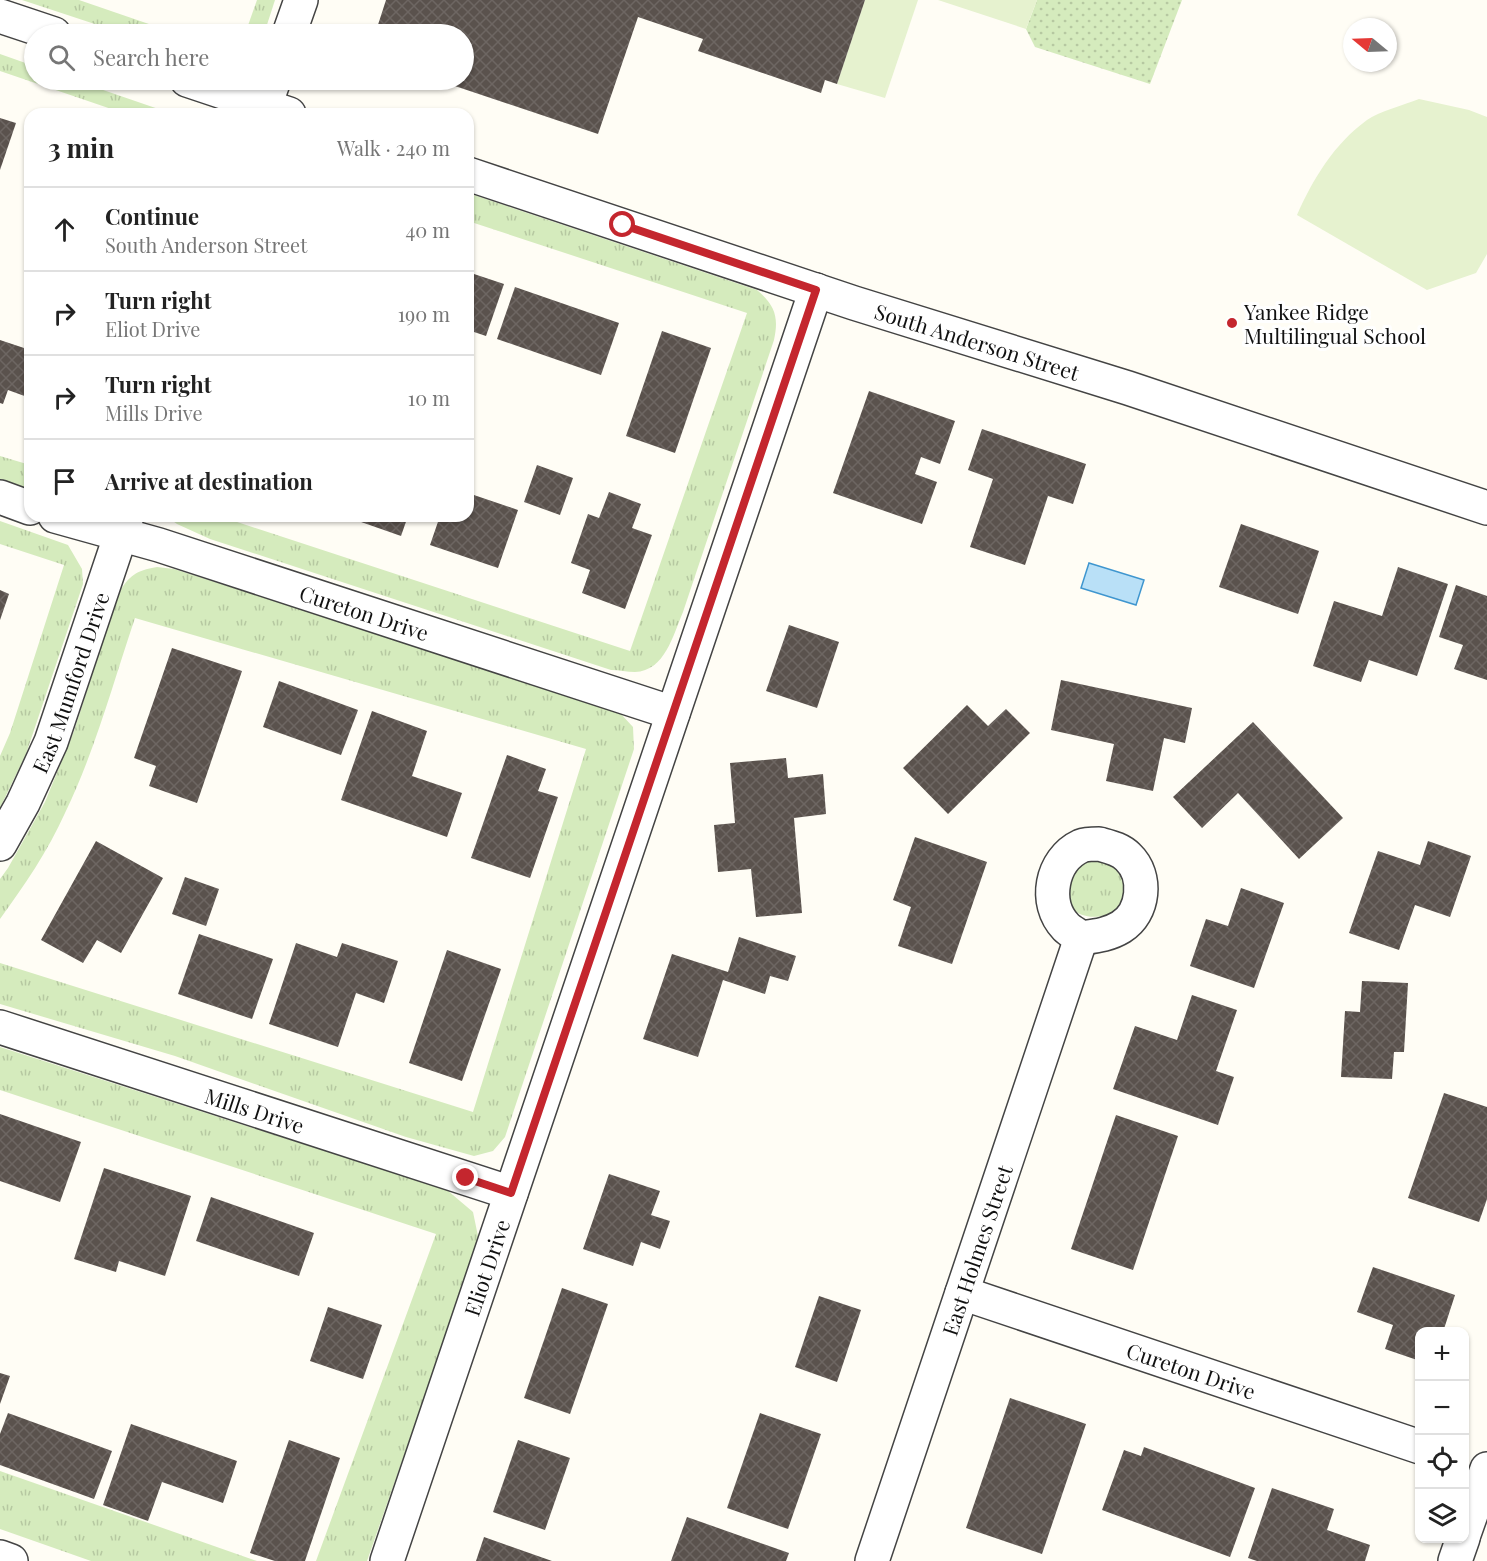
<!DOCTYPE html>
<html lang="en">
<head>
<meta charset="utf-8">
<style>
  :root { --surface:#fff; --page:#f6f6f6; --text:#222; --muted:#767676; --line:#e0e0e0 }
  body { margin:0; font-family:"Playfair Display",serif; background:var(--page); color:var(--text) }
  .controls { position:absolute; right:18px; bottom:18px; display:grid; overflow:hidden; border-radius:12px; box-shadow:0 2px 4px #0004 }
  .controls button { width:54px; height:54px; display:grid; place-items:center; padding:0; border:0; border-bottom:2px solid var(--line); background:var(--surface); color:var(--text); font:30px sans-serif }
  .compass { position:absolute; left:1343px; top:18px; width:54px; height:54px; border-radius:50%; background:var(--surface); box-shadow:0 2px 4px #0004; rotate:289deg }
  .stop { position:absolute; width:18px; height:18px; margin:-14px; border:4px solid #c4262e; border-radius:50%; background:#fff }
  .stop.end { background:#c4262e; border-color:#fff; box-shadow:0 2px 6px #0008 }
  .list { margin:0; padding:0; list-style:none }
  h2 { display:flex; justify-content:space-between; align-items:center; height:78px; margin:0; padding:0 24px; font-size:26px }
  h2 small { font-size:20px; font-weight:400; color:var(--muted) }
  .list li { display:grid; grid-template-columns:39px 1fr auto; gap:18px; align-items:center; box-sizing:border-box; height:84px; padding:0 24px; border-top:2px solid var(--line) }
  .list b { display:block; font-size:22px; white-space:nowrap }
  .list p { margin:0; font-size:20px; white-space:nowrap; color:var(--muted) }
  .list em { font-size:20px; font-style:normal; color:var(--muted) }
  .icon { flex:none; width:33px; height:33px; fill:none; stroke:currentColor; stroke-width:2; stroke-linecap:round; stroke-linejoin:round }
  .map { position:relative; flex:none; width:1487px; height:1561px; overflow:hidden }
  .search { position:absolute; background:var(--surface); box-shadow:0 2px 4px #0004; left:24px; top:24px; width:450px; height:66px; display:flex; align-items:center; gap:15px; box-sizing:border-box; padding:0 21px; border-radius:33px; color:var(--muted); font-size:22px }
  .panel { position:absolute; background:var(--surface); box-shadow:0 2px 4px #0004; left:24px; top:108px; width:450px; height:414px; border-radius:18px }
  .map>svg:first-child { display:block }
  .grass { fill:url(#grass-tufts) }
  .park { fill:url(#park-dots) }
  .pitch { fill:#e6f2cf }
  .water { fill:#b9e0f7; stroke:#3f96cf; stroke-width:1.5 }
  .building { fill:url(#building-cross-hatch) }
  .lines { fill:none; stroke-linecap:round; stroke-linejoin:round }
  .minor-casing { stroke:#444; stroke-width:36 }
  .minor { stroke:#fff; stroke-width:33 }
  .route { stroke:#c4262e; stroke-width:8 }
  .poi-dot { fill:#c4262e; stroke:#fff; stroke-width:2 }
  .labels { text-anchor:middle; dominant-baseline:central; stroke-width:6; stroke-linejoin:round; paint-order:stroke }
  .poi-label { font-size:21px; fill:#111; stroke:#fff; text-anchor:start }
  .street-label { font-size:21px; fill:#111; stroke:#fff }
</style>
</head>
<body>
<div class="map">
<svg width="1487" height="1561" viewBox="0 0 1487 1561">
  <defs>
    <pattern id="grass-tufts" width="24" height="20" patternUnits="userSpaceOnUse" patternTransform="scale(1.5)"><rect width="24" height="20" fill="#d5ebbd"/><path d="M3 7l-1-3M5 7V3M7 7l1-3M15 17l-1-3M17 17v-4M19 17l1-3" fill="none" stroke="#b6c8a1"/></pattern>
    <pattern id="park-dots" width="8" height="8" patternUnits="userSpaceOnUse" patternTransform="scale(1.5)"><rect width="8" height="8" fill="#d5ebbd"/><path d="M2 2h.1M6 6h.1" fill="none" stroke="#b6c8a1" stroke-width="1.8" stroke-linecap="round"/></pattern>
    <pattern id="building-cross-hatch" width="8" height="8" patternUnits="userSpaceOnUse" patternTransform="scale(1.5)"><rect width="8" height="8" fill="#5a524d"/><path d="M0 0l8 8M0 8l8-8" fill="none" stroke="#6d6662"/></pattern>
  </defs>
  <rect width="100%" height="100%" fill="#fffdf5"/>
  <g class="grass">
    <path d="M22,0H79L178,34H125Z"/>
    <path d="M257,0H275L264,34H245Z"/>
    <path d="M0,54L34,66V80H74L173,114H126L0,71Z"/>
    <path d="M468,193L757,290C775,305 779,317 774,340L683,612C673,635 665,671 635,672C627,672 619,670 611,670L210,539L177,524L166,516H219L630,651L747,313L468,221Z"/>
    <path d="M0,456L30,465V489L0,479Z"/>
    <path d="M0,521L68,545L82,569L83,584L26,754L0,808V756L10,733L64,565L0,544Z"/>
    <path d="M157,567L174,569L583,699L620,713L633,727L634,749L505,1137L493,1151L474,1156L406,1137L175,1056L0,1004V963L473,1112L586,749L135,618C113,683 95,751 65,813C48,851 24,886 0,919V879L8,868L45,802L74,731L118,594C130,575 135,571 157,567Z"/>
    <path d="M1104,852L1129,884C1126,891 1124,901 1120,906C1109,919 1083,921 1072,908C1068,903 1063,882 1064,876C1064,872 1066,870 1067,867Z"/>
    <path d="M0,1047L447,1190L473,1212L479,1241L367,1561H316L436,1234L0,1090Z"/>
    <path d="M0,1471L257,1561H91L0,1529Z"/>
  </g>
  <path class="park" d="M1037,0H1182L1150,84L1035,47L1026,29Z"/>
  <g class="pitch">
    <path d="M865,0H918L885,98L837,84Z"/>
    <path d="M938,0H1037L1026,29Z"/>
    <path d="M1419,99L1469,110L1487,117V254L1476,273L1427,290L1297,215C1313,179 1334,144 1367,120C1380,111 1404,105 1419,99Z"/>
  </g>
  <path class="water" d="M1089,563L1144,580L1136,605L1081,588Z"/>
  <g class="building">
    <path d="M386,0H865L837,84L825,80L821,93L698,51L703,39L638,17L598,134L437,80H464V34H375Z"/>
    <path d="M0,118L16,123L0,170Z"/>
    <path d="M468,272L504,284L486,336L468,330Z"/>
    <path d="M515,287L619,323L601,375L497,339Z"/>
    <path d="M662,331L711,348L675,453L626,436Z"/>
    <path d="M0,340L30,350V398L8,390L3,404L0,403Z"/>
    <path d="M869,391L955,421L940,464L921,457L915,474L937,482L922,524L833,493Z"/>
    <path d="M982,429L1086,464L1073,504L1048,496L1025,565L970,547L993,479L968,470Z"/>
    <path d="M537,465L573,478L560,515L524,502Z"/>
    <path d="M609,492L641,504L632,528L652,535L625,609L582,593L590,570L571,563L588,514L599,518Z"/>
    <path d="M468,493L518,510L498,568L430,545L440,516H468Z"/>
    <path d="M344,516H408L401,536Z"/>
    <path d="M1241,524L1319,551L1298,614L1219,587Z"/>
    <path d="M1398,567L1448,584L1417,676L1369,660L1361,682L1313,666L1334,601L1382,616Z"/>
    <path d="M1456,585L1487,596V680L1454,669L1463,645L1439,637Z"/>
    <path d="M0,590L9,594L0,620Z"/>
    <path d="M789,625L839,642L817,708L766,691Z"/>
    <path d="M172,648L242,671L197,803L149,786L156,766L134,758Z"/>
    <path d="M1061,680L1192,708L1185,743L1164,738L1153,791L1106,781L1114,744L1051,730Z"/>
    <path d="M279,681L358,710L341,755L263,727Z"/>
    <path d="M967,705L988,726L1006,709L1030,733L948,814L903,768Z"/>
    <path d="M372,711L427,731L412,776L462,793L447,837L341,800Z"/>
    <path d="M1253,722L1343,818L1299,859L1238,793L1202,828L1173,797Z"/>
    <path d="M507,755L546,769L538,791L558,797L530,878L471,858Z"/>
    <path d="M786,758L788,778L823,774L826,814L794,818L802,913L756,917L751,869L718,872L714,825L735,823L730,763Z"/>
    <path d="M915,837L987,862L952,964L898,946L911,907L893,900Z"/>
    <path d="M96,841L163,878L121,953L97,940L83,963L41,940Z"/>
    <path d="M1428,841L1471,856L1450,917L1415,905L1399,950L1349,933L1378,851L1420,865Z"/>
    <path d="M185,877L219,889L206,926L172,914Z"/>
    <path d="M1241,888L1284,903L1254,988L1190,966L1206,919L1228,926Z"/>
    <path d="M199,934L273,959L252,1019L178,994Z"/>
    <path d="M739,937L796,956L788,981L770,976L765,994L723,980L698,1057L643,1039L672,954L728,972Z"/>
    <path d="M296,943L337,957L342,943L398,961L384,1003L356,993L338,1047L269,1024Z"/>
    <path d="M447,950L501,969L462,1081L409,1063Z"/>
    <path d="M1362,981L1408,983L1404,1052H1394L1392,1079L1341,1077L1345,1011L1360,1012Z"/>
    <path d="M1192,995L1237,1010L1216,1071L1234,1077L1218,1125L1113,1089L1135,1026L1177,1040Z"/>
    <path d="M1444,1093L1487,1107V1199L1479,1222L1408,1198Z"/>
    <path d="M0,1114L81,1142L60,1202L0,1181Z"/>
    <path d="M1116,1115L1178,1136L1133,1270L1071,1249Z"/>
    <path d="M104,1168L191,1196L165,1276L119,1261L116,1272L74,1259Z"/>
    <path d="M609,1174L660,1191L651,1215L670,1221L660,1249L641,1242L633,1266L583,1249Z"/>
    <path d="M211,1197L314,1233L299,1276L196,1241Z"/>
    <path d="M1373,1267L1455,1295L1443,1332H1420V1361L1385,1349L1393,1325L1357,1312Z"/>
    <path d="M562,1288L608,1304L570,1414L524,1398Z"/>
    <path d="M819,1296L861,1310L837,1382L795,1367Z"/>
    <path d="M328,1307L382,1325L363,1379L310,1361Z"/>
    <path d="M0,1373L10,1376L0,1404Z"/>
    <path d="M1010,1398L1086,1424L1042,1554L966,1528Z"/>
    <path d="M8,1413L112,1451L94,1499L0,1465V1434Z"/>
    <path d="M760,1413L821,1434L788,1529L727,1508Z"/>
    <path d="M131,1424L237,1461L223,1503L162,1482L148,1521L103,1505Z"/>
    <path d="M289,1440L340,1458L305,1561H275L250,1553Z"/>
    <path d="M518,1440L570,1458L545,1530L493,1512Z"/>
    <path d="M1144,1447L1255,1488L1230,1557L1102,1510L1124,1450L1141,1456Z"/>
    <path d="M1272,1488L1334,1509L1327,1530L1370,1545L1365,1561H1257L1248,1558Z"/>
    <path d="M687,1517L789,1553L786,1561H671Z"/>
    <path d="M484,1537L552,1561H476Z"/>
  </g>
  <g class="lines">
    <defs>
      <g id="minor">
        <path d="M0,16L54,34"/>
        <path d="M289,34L301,0"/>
        <path d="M187,80L289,114"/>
        <path d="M262,114L274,80"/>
        <path id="s1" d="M468,174L854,303L1128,388L1487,508"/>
        <path d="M0,497L30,508"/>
        <path id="s2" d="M55,516L159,545L673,713"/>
        <path id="s3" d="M0,844L23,803L51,742L127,516"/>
        <path d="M1099,844C1110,847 1120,849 1128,857C1148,876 1144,913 1121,927C1108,935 1095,936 1081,938C1076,934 1070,931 1066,927C1043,903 1051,860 1081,846C1086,844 1093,844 1099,844Z"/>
        <path id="s4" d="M0,1027L511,1193"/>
        <path id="s5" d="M962,1293L1420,1447"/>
        <path d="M1464,1534L1487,1469"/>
        <path d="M0,1557L11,1561"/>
        <path id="s6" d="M387,1561L816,290"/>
        <path id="s7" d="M872,1561L1081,938"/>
        <path d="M1455,1561L1463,1538"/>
      </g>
    </defs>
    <use href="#minor" class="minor-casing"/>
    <use href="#minor" class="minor"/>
  </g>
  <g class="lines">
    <path class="route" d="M466,1178L511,1193L816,290L623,225"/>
  </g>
  <circle class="poi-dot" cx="1232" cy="323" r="6"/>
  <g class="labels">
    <g class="poi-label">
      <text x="1244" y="311">Yankee Ridge<tspan x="1244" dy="24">Multilingual School</tspan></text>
    </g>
    <g class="street-label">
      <text stroke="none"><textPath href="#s1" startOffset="536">South Anderson Street</textPath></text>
      <text stroke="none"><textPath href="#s2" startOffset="324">Cureton Drive</textPath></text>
      <text stroke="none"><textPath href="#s3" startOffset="177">East Mumford Drive</textPath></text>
      <text stroke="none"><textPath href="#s4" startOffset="268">Mills Drive</textPath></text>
      <text stroke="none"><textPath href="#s7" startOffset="328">East Holmes Street</textPath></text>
      <text stroke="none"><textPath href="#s6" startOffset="310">Eliot Drive</textPath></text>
      <text stroke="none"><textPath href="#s5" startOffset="242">Cureton Drive</textPath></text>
    </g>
  </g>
</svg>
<div class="controls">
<button>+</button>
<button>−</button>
<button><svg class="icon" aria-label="locate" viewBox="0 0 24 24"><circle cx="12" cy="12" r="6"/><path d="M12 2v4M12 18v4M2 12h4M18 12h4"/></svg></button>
<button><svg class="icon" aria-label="layers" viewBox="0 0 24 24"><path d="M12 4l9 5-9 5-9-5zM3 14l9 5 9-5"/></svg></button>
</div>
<svg class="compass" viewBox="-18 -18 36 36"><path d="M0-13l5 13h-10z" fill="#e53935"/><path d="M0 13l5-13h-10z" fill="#767676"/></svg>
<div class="stop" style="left:623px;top:225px"></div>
<div class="stop end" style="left:466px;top:1178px"></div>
<div class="search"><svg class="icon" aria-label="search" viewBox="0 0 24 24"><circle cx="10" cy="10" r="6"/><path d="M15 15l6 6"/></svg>Search here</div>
<section class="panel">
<h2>3 min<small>Walk · 240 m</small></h2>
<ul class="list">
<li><svg class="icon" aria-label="ahead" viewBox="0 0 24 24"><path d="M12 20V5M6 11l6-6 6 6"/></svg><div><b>Continue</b><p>South Anderson Street</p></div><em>40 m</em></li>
<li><svg class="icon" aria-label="right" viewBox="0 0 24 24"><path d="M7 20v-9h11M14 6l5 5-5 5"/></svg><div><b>Turn right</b><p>Eliot Drive</p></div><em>190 m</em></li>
<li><svg class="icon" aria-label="right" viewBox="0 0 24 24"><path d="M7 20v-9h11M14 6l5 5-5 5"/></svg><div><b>Turn right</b><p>Mills Drive</p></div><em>10 m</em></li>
<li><svg class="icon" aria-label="arrive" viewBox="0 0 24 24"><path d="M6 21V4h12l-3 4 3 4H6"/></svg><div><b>Arrive at destination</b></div></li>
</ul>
</section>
</div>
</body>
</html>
